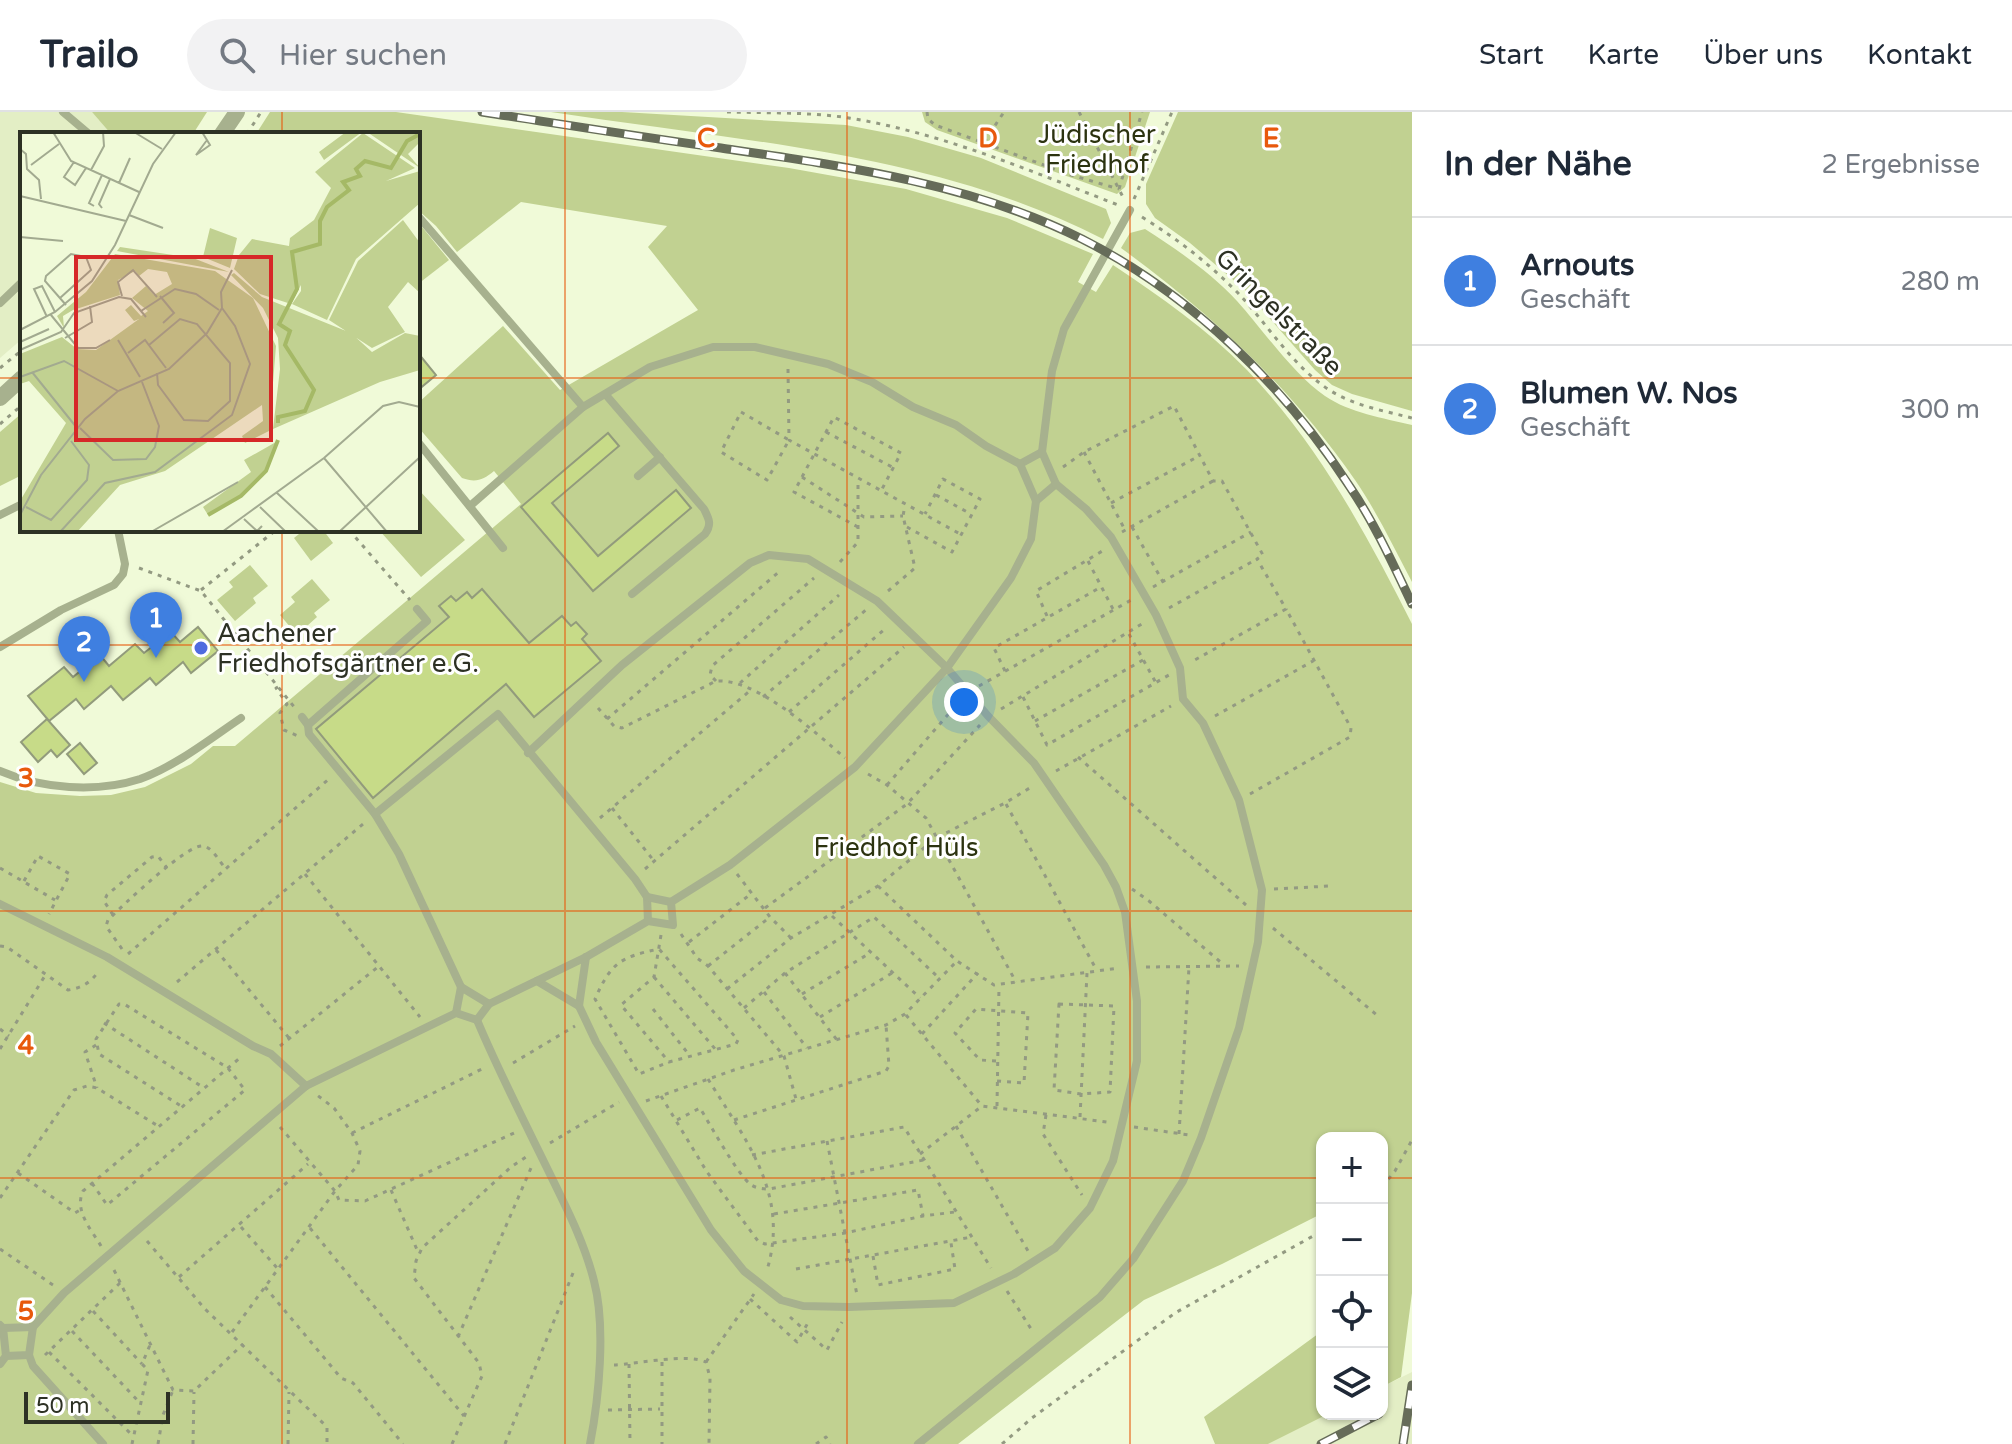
<!DOCTYPE html>
<html lang="de">
<head>
<meta charset="utf-8">
<style>
  :root { --surface:#fff; --page:#f2f2f3; --text:#1f2937; --muted:#747a83; --line:#e0e1e3; --accent:#d93025 }
  body { margin:0; font-family:"Varela Round",sans-serif; background:var(--page); color:var(--text) }
  .controls { position:absolute; right:24px; bottom:24px; display:grid; overflow:hidden; border-radius:16px; box-shadow:0 2px 6px #0004 }
  .controls button { width:72px; height:72px; display:grid; place-items:center; padding:0; border:0; border-bottom:2px solid var(--line); background:var(--surface); color:var(--text); font:40px sans-serif }
  .scale { position:absolute; left:24px; bottom:20px; width:146px; box-sizing:border-box; padding-left:8px; border:4px solid #2d3124; border-top:0; font-size:22px; line-height:28px; white-space:nowrap; color:#2d3124; -webkit-text-stroke:6px #fff; paint-order:stroke }
  .you { position:absolute; left:964px; top:590px; width:28px; height:28px; margin:-20px; border:6px solid #fff; border-radius:50%; background:#1a73e8; box-shadow:0 0 0 12px #1a73e833 }
  .badge { display:grid; place-items:center; width:52px; height:52px; border-radius:50%; background:var(--accent); color:#fff; font-size:26px; font-weight:700 }
  .pin { position:absolute; translate:-50% -66px; filter:drop-shadow(0 2px 4px #0008) }
  .pin::after { content:''; position:absolute; top:42px; width:28px; height:24px; background:inherit; clip-path:polygon(0 0,100% 0,50% 100%) }
  .list { margin:0; padding:0; list-style:none }
  h2 { display:flex; justify-content:space-between; align-items:center; height:104px; margin:0; padding:0 32px; font-size:34px }
  h2 small { font-size:26px; font-weight:400; color:var(--muted) }
  .list li { display:grid; grid-template-columns:52px 1fr auto; gap:24px; align-items:center; box-sizing:border-box; height:128px; padding:0 32px; border-top:2px solid var(--line) }
  .list b { display:block; font-size:30px; white-space:nowrap }
  .list p { margin:0; font-size:26px; white-space:nowrap; color:var(--muted) }
  .list em { font-size:26px; font-style:normal; color:var(--muted) }
  .icon { flex:none; width:44px; height:44px; fill:none; stroke:currentColor; stroke-width:2; stroke-linecap:round; stroke-linejoin:round }
  .map { position:relative; flex:none; width:1412px; height:1332px; overflow:hidden }
  header { display:flex; align-items:center; gap:48px; box-sizing:border-box; height:112px; padding:0 40px; background:var(--surface); border-bottom:2px solid var(--line) }
  header strong { font-size:38px }
  nav { display:flex; gap:44px; margin-inline-start:auto; font-size:28px }
  .search { width:560px; height:72px; background:var(--page); display:flex; align-items:center; gap:20px; box-sizing:border-box; padding:0 28px; border-radius:44px; color:var(--muted); font-size:30px }
  main { display:flex }
  aside { flex:1; background:var(--surface) }
  .map>svg:first-child { display:block }
  .built { fill:#e3eec5 }
  .green { fill:#c1d191 }
  .building { fill:#c7db88; stroke:#929b7c; stroke-width:2 }
  .lines { fill:none; stroke-linecap:round; stroke-linejoin:round }
  .path { stroke:#939a82; stroke-width:3; stroke-dasharray:4 6; stroke-linecap:butt }
  .service { stroke:#a7b18e; stroke-width:8 }
  .minor { stroke:#a7b18e; stroke-width:16 }
  .rail-casing { stroke:#666c59; stroke-width:9 }
  .rail { stroke:#fff; stroke-width:6; stroke-dasharray:18; stroke-linecap:butt }
  .grid { fill:none; stroke:#e8590c; stroke-width:2; stroke-opacity:0.55 }
  .poi-dot { fill:#4f6bdf; stroke:#fff; stroke-width:3 }
  .labels { text-anchor:middle; dominant-baseline:central; stroke-width:6; stroke-linejoin:round; paint-order:stroke }
  .park-label { font-size:26px; fill:#2c3310; stroke:#fff }
  .street-label { font-size:26px; fill:#2d3124; stroke:#fff }
  .poi-label { font-size:26px; fill:#2d3124; stroke:#fff; text-anchor:start }
  .inset-river { fill:none; stroke:#a5b966; stroke-width:4 }
  .inset-road { fill:none; stroke:#a2aa90; stroke-width:2 }
  .view { fill:#d62828; fill-opacity:0.15; stroke:#d62828; stroke-width:4 }
  .inset-edge { fill:none; stroke:#2d3124; stroke-width:4 }
  .grid-label { font-size:26px; text-anchor:middle; font-weight:bold; fill:#e8590c; stroke:#fff; stroke-width:6; stroke-linejoin:round; paint-order:stroke }
</style>
</head>
<body>
<header>
<strong>Trailo</strong>
<div class="search"><svg class="icon" aria-label="search" viewBox="0 0 24 24"><circle cx="10" cy="10" r="6"/><path d="M15 15l6 6"/></svg>Hier suchen</div>
<nav><a>Start</a><a>Karte</a><a>Über uns</a><a>Kontakt</a></nav>
</header>
<main>
<div class="map">
<svg width="1412" height="1332" viewBox="0 0 1412 1332">
  <rect width="100%" height="100%" fill="#f0fad8"/>
  <g class="built">
    <path d="M0,0H92L111,22H22V227L0,246Z"/>
    <path d="M1412,1260V1332H1268L1328,1302H1382V1275Z"/>
  </g>
  <g class="green">
    <path d="M92,0H207L193,22H111Z"/>
    <path d="M270,0H396L789,56L906,77L1007,106L1093,142L1078,170L1096,180L1113,153C1161,185 1207,217 1247,258C1318,332 1366,421 1412,512V1181L1401,1265L1382,1275V1026H1322V1100L1319,1103L1222,1152L1144,1188L958,1332H0V670L36,681L80,684L111,683L145,675L191,652L213,634H235L521,392L494,359C483,368 476,371 462,366L418,315V291L503,214L560,278L698,198L648,135L667,114L521,90L457,140L436,114L418,98V22H256Z"/>
    <path d="M551,0H622L846,13L908,25L981,46L1106,97L1111,111L1103,127C934,40 737,29 551,0Z"/>
    <path d="M922,0H1150L1125,75L1117,82L937,18L925,10Z"/>
    <path d="M1178,0H1412V299L1352,282L1332,273L1315,258L1244,177L1190,131L1155,106L1146,92V72Z"/>
    <path d="M418,110L449,148L418,172Z"/>
    <path d="M1145,117C1178,138 1211,161 1237,189C1263,218 1294,263 1325,284C1350,301 1383,306 1412,313V470C1394,436 1377,400 1355,368C1291,276 1212,202 1121,136L1130,121Z"/>
    <path d="M22,301V363L0,374V320Z"/>
    <path d="M418,377L465,428L421,465L379,418H418Z"/>
    <path d="M304,418H323L333,431L311,449L294,426Z"/>
    <path d="M250,453L268,474L253,486L256,491L235,509L217,488L233,475L229,470Z"/>
    <path d="M312,467L330,488L314,501L317,505L297,523L280,503L295,490L291,485Z"/>
    <path d="M1322,1219V1302H1328L1268,1332H1215L1204,1305Z"/>
  </g>
  <g class="building">
    <path d="M418,241L436,263L418,278Z"/>
    <path d="M608,321L619,334L552,391L598,444L676,378L691,396L593,479L521,395Z"/>
    <path d="M482,477L529,531L562,504L571,514L576,510L587,522L582,527L601,549L534,605L506,572L373,686L316,617L449,505L439,494L451,484L456,489L467,480L472,486Z"/>
    <path d="M198,515L218,539L191,561L183,550L156,573L150,566L123,588L111,574L84,597L76,587L49,609L28,584L64,555L73,565L100,543L109,554L135,532L144,541L171,520L180,530Z"/>
    <path d="M47,607L70,633L57,645L51,638L38,650L21,630Z"/>
    <path d="M80,631L97,651L84,662L67,642Z"/>
  </g>
  <g class="lines">
    <g class="path">
      <path d="M727,0C767,1 810,0 849,6C942,21 1031,59 1118,93"/>
      <path d="M927,0L928,7L935,13L1071,63L1119,77"/>
      <path d="M1079,0L1124,87"/>
      <path d="M247,22L261,0"/>
      <path d="M984,30L1004,0"/>
      <path d="M1119,77L1142,0"/>
      <path d="M1134,87L1172,0"/>
      <path d="M1142,105C1179,128 1207,150 1238,181C1268,213 1294,256 1331,279C1355,294 1385,299 1412,306"/>
      <path d="M0,256L22,238"/>
      <path d="M788,257L789,328L962,423"/>
      <path d="M741,300L789,328L767,368L721,340Z"/>
      <path d="M0,312L22,293"/>
      <path d="M826,320L892,355"/>
      <path d="M1084,340L1125,418"/>
      <path d="M1063,355L1084,340L1174,294L1213,369H1222L1263,443L1257,447L1286,497L1193,549"/>
      <path d="M802,365L864,405L903,404"/>
      <path d="M936,383L971,402"/>
      <path d="M1111,391L1199,344"/>
      <path d="M858,415L794,380L834,305L901,341L881,379"/>
      <path d="M907,415L952,440L980,387L943,367L925,402"/>
      <path d="M1132,415L1163,470"/>
      <path d="M349,418L410,488"/>
      <path d="M1122,420L1213,369"/>
      <path d="M1088,449L1114,499"/>
      <path d="M840,450L858,430V369"/>
      <path d="M139,456L201,479L295,596"/>
      <path d="M1153,475L1251,420"/>
      <path d="M201,478L276,418"/>
      <path d="M888,479L915,456L903,404L905,393"/>
      <path d="M1169,496L1257,447"/>
      <path d="M1047,504L1036,479L1104,438"/>
      <path d="M1129,522L1156,571"/>
      <path d="M1005,559L994,536L1101,475"/>
      <path d="M716,569L710,563L712,554L814,466"/>
      <path d="M740,571L839,483"/>
      <path d="M979,574L1133,487"/>
      <path d="M278,575L276,576L287,592L280,601L284,618L298,624"/>
      <path d="M763,585L867,497"/>
      <path d="M1023,585L1047,633L1169,563"/>
      <path d="M598,596L614,614L622,616L716,569C756,566 815,620 845,646"/>
      <path d="M1001,597L1145,510"/>
      <path d="M789,600L886,516"/>
      <path d="M1215,604L1313,549"/>
      <path d="M607,607L780,459"/>
      <path d="M1035,609L1143,548"/>
      <path d="M1078,645L1246,793"/>
      <path d="M1056,659L1171,594"/>
      <path d="M868,662L887,673L926,706L1016,870"/>
      <path d="M887,673L958,591"/>
      <path d="M1250,682L1350,625L1351,616L1286,497"/>
      <path d="M1006,692L1096,857"/>
      <path d="M612,696L654,749"/>
      <path d="M600,706L752,577"/>
      <path d="M0,756L55,788"/>
      <path d="M645,757L904,535"/>
      <path d="M305,762L420,905"/>
      <path d="M737,762L770,805L791,826"/>
      <path d="M24,769L38,744L70,762L49,802"/>
      <path d="M878,774L957,849L994,873L1119,856"/>
      <path d="M1132,777L1149,789L1224,853"/>
      <path d="M1274,777L1330,774"/>
      <path d="M765,796L907,692L980,613"/>
      <path d="M113,803L104,789L107,783L152,745L158,744L167,756"/>
      <path d="M832,804L920,886"/>
      <path d="M1273,816L1378,904"/>
      <path d="M681,822L697,846L708,854L784,944L796,987"/>
      <path d="M661,823L654,865L621,893L669,950L736,932L738,928L659,837C620,845 611,851 595,887L639,962L669,950"/>
      <path d="M689,830L752,781"/>
      <path d="M0,834L7,835L68,878C82,876 92,870 99,858"/>
      <path d="M122,837L106,814L108,808C121,795 188,731 203,734C212,735 220,750 225,756"/>
      <path d="M216,838L289,926"/>
      <path d="M128,842L330,666"/>
      <path d="M708,854L770,805"/>
      <path d="M1146,855L1239,854"/>
      <path d="M785,861L837,928"/>
      <path d="M654,865L716,938"/>
      <path d="M177,870L363,712"/>
      <path d="M727,877L791,826L878,774L936,726L1005,691L1033,674"/>
      <path d="M764,880L807,936"/>
      <path d="M802,882L870,841"/>
      <path d="M1059,892L1114,894L1110,980L1081,982L1054,978Z"/>
      <path d="M744,896L785,861L874,805L939,866"/>
      <path d="M653,897L690,944"/>
      <path d="M906,903L982,994L1107,1010"/>
      <path d="M820,905L892,861"/>
      <path d="M104,911L204,976"/>
      <path d="M0,917L9,924"/>
      <path d="M922,922L978,861"/>
      <path d="M96,933L85,940L97,976"/>
      <path d="M280,934L379,854"/>
      <path d="M0,937L46,862"/>
      <path d="M996,949L980,948L955,921L976,897L1028,901L1024,971L997,969"/>
      <path d="M513,951L575,914"/>
      <path d="M708,967C746,1029 790,1082 767,1158"/>
      <path d="M661,984L707,1060L758,1129L765,1132L845,1121L923,1104L955,1100"/>
      <path d="M646,989L734,958L886,913L905,902L957,849"/>
      <path d="M997,994L999,874"/>
      <path d="M1046,1003L1043,1022L1082,1083"/>
      <path d="M1080,1005L1087,861"/>
      <path d="M677,1008L700,996C711,1014 736,1060 750,1072C755,1076 762,1077 769,1077L924,1048"/>
      <path d="M734,1008L886,959L889,954L886,913"/>
      <path d="M956,1014L1028,1139"/>
      <path d="M280,1015L335,1079L339,1088L365,1089L514,1021"/>
      <path d="M1134,1015L1189,1023"/>
      <path d="M352,1021L482,957"/>
      <path d="M1179,1022L1189,855"/>
      <path d="M827,1029L857,1183"/>
      <path d="M550,1031L619,990"/>
      <path d="M920,1042L982,994"/>
      <path d="M752,1043L904,1015L991,1156"/>
      <path d="M18,1061L75,1101L80,1098"/>
      <path d="M92,1071L107,1093L245,978L228,956L124,892H119L96,927L99,942L181,994"/>
      <path d="M1382,1075L1395,1059L1412,1028"/>
      <path d="M391,1078L418,1140"/>
      <path d="M0,1086L74,978L87,974L97,976L158,1014"/>
      <path d="M774,1102L918,1078L923,1104"/>
      <path d="M241,1115L278,1157"/>
      <path d="M310,1116L464,1304"/>
      <path d="M147,1129L205,1197L327,1315V1332"/>
      <path d="M101,1134C91,1117 74,1099 83,1079L241,945"/>
      <path d="M0,1137L53,1173"/>
      <path d="M873,1144L878,1173L955,1157L951,1131"/>
      <path d="M796,1157L972,1125"/>
      <path d="M114,1158L173,1278L194,1279L243,1232"/>
      <path d="M179,1165L308,1052"/>
      <path d="M265,1175L341,1266L353,1271L403,1332"/>
      <path d="M1007,1179L1033,1220"/>
      <path d="M750,1187L797,1230L809,1209"/>
      <path d="M93,1199L142,1252"/>
      <path d="M790,1205L827,1238L842,1210"/>
      <path d="M72,1219L141,1292"/>
      <path d="M232,1220L335,1079L358,1053L360,1039L352,1021L334,996L317,983"/>
      <path d="M458,1225L531,1056"/>
      <path d="M49,1240L133,1324"/>
      <path d="M45,1243L120,1171"/>
      <path d="M662,1250V1332"/>
      <path d="M706,1250L754,1182"/>
      <path d="M629,1252L630,1332"/>
      <path d="M614,1253C638,1252 686,1241 706,1250L710,1266L709,1332"/>
      <path d="M608,1298L660,1297"/>
      <path d="M132,1332L148,1258L142,1252L150,1233"/>
      <path d="M158,1332L163,1303L173,1278"/>
      <path d="M193,1332L194,1280"/>
      <path d="M288,1332L289,1280"/>
      <path d="M452,1332L482,1264L479,1251L414,1166L416,1149L422,1136L511,1055L526,1045"/>
      <path d="M505,1332L575,1156"/>
      <path d="M816,1332L826,1325L830,1332"/>
      <path d="M1002,1332L1032,1306L1175,1201L1322,1119"/>
    </g>
    <g class="service">
      <path d="M63,0L89,22"/>
      <path d="M418,104L583,295"/>
      <path d="M0,191L22,170"/>
      <path d="M606,283L704,397C709,407 712,412 705,422L632,482"/>
      <path d="M418,330L503,436"/>
      <path d="M1020,352L1042,340"/>
      <path d="M638,364L660,345"/>
      <path d="M1036,389L1056,372L1042,340L1052,259L1064,217L1130,98"/>
      <path d="M0,403L22,392"/>
      <path d="M0,535L61,498L114,473L123,462L125,452L118,418"/>
      <path d="M302,605L308,613L309,622L375,702L399,742L461,875"/>
      <path d="M308,613L427,509L417,497"/>
      <path d="M528,641L622,553L750,451L769,443L808,447L877,489L947,556L988,604L1034,651L1104,753L1116,775L1125,800L1137,889V949L1113,1049L1090,1096L1055,1136L1014,1162L954,1191L849,1195L803,1194L781,1188L744,1159L711,1118L596,930L579,894L586,845"/>
      <path d="M0,659C41,677 97,681 140,667C176,654 210,627 241,606"/>
      <path d="M375,702L498,602L635,767L647,785L648,809"/>
      <path d="M647,785L671,790"/>
      <path d="M0,792L107,845L253,934L271,942L306,974"/>
      <path d="M537,869L579,894"/>
      <path d="M456,901L461,875L489,892"/>
      <path d="M477,908C498,958 523,1007 547,1056C565,1093 584,1129 594,1169C606,1214 599,1286 590,1332"/>
      <path d="M0,1213L3,1216L6,1244"/>
      <path d="M3,1216L33,1215"/>
      <path d="M29,1243L33,1254L103,1332"/>
      <path d="M0,1252L6,1244L29,1243L33,1215L64,1181L306,974L456,901L477,908L489,892L586,845L648,809L673,813L671,790L730,753L855,655L947,556L1011,466L1031,427L1036,389L1020,352L986,334L956,313L913,295L872,270L828,252L755,235H713L650,255L583,295L470,394"/>
      <path d="M918,1332L1100,1185L1133,1147L1183,1069L1201,1026L1239,916L1258,830L1262,778L1239,688L1203,611L1183,587L1180,556L1156,503L1111,425L1086,397L1056,372"/>
    </g>
    <g class="minor">
      <path d="M222,22L237,0"/>
      <path d="M0,286L22,266"/>
    </g>
    <defs>
      <g id="rail">
        <path d="M482,0C561,12 641,25 721,36C843,54 970,71 1082,127C1191,182 1284,273 1350,375C1375,412 1393,452 1412,492"/>
        <path d="M1321,1332L1379,1302"/>
        <path d="M1403,1332L1412,1273"/>
      </g>
    </defs>
    <use href="#rail" class="rail-casing"/>
    <use href="#rail" class="rail"/>
  </g>
  <path class="grid" d="M282,0V22M565,0V1332M847,0V1332M1130,0V1332M0,266H22M418,266H1412M282,418V1332M0,533H1412M0,799H1412M0,1066H1322M1382,1066H1412"/>
  <circle class="poi-dot" cx="201" cy="536" r="8"/>
  <g class="labels">
    <g class="park-label">
      <text x="1097" y="22">Jüdischer<tspan x="1097" dy="30">Friedhof</tspan></text>
      <text x="896" y="735">Friedhof Hüls</text>
    </g>
    <g class="street-label">
      <text transform="translate(1279 200) rotate(45)">Gringelstraße</text>
    </g>
    <g class="poi-label">
      <text x="217" y="521">Aachener<tspan x="217" dy="30">Friedhofsgärtner e.G.</tspan></text>
    </g>
  </g>
  <g transform="translate(20 20)">
    <rect width="400" height="400" fill="#f0fad8"/>
    <path d="M326,0H342L304,28L299,20ZM347,0H400V10L388,22L400,36ZM343,1L395,36L366,49L400,39V71L336,127L307,188L272,172L281,159V153L271,172L240,162L214,137L219,123L232,107L269,114L270,106L294,88L311,56L295,40ZM383,88L400,111V161L388,150L368,175L385,200L352,216L309,188L338,129ZM190,96L217,106L210,136L183,125ZM100,115L173,126L209,140L97,119ZM95,122L195,139L233,166L256,214L249,299L225,311L222,304L243,289L242,273L145,339L100,353L57,400H0V369L46,291L9,249L0,252V222L42,205L57,217L76,218L119,187L114,189L105,178L111,173L121,184L128,179L112,166L126,154L134,163L152,152L147,140L128,137L119,144L115,139L98,148L100,163L53,178L43,184L44,196L37,184L66,160ZM214,141L242,165L331,201L352,220L385,201L400,204V238L360,250L253,297L260,237L258,206L243,176L211,143ZM256,310L246,340L228,359L188,383L183,375L231,340L224,328Z" fill="#c1d191"/>
    <path class="inset-river" d="M258,291V285L285,279L294,258L265,213L270,199L259,192L277,157L272,120L300,112V89L307,75L329,58L323,50L340,44L336,37L345,29L371,36L387,9L400,2M188,383L221,364L246,339L258,308"/>
    <path class="inset-road" d="M33,0L51,29L119,60M114,0L142,17M182,0L190,13L176,23L187,8M0,17L6,22L7,37L19,48L21,67M54,30L44,45L55,53L66,36M11,33L39,12M71,38L84,14L83,0M99,51L110,26M0,64L106,89M74,74L69,71L82,43M82,76L79,72L90,47M109,83L143,96M0,105L43,109M102,164L98,150L113,138L137,165M140,164L154,181L143,191M40,166L71,138L66,125L51,122L26,144L25,149L46,173M121,179L155,157L176,162L199,178M31,183L58,216H76L90,208M27,185L14,157L22,154L35,180M0,198L35,180L72,149L95,113L133,32L156,0M45,206L72,190L70,174M98,208L120,245M0,210L29,197M129,213L160,187L177,192L210,231V269L188,289L164,288L138,253L137,241M0,218L41,200L54,181L99,165L111,167L126,185M108,221L125,208L146,236M12,240L57,296M0,245L44,229L98,259M60,296L93,328L126,327L135,315L139,294L122,250M304,326L367,400M257,361L298,399M6,375L31,388L67,348L69,333L51,309M240,375L266,400M0,383L21,343L65,287L98,259L149,237L187,201L202,176L201,160L212,138M224,387L237,399L242,394M40,400L85,351L135,340L212,283L230,232L215,194L202,176M131,400L218,350M202,400L304,326L363,274L379,270L400,275M319,400L400,325"/>
    <path class="view" d="M56,125H251V308H56Z"/>
    <rect width="400" height="400" class="inset-edge"/>
  </g>
  <g class="grid-label">
    <text x="706" y="35">C</text>
    <text x="988" y="35">D</text>
    <text x="1271" y="35">E</text>
    <text x="26" y="675">3</text>
    <text x="26" y="942">4</text>
    <text x="26" y="1208">5</text>
  </g>
</svg>
<div class="controls">
<button>+</button>
<button>−</button>
<button><svg class="icon" aria-label="locate" viewBox="0 0 24 24"><circle cx="12" cy="12" r="6"/><path d="M12 2v4M12 18v4M2 12h4M18 12h4"/></svg></button>
<button><svg class="icon" aria-label="layers" viewBox="0 0 24 24"><path d="M12 4l9 5-9 5-9-5zM3 14l9 5 9-5"/></svg></button>
</div>
<div class="scale">50 m</div>
<div class="you"></div>
<div class="pin badge" style="left:156px;top:546px;background:#3f7fe0">1</div>
<div class="pin badge" style="left:84px;top:570px;background:#3f7fe0">2</div>
</div>
<aside>
<h2>In der Nähe<small>2 Ergebnisse</small></h2>
<ul class="list">
<li><span class="badge" style="background:#3f7fe0">1</span><div><b>Arnouts</b><p>Geschäft</p></div><em>280 m</em></li>
<li><span class="badge" style="background:#3f7fe0">2</span><div><b>Blumen W. Nos</b><p>Geschäft</p></div><em>300 m</em></li>
</ul>
</aside>
</main>
</body>
</html>
